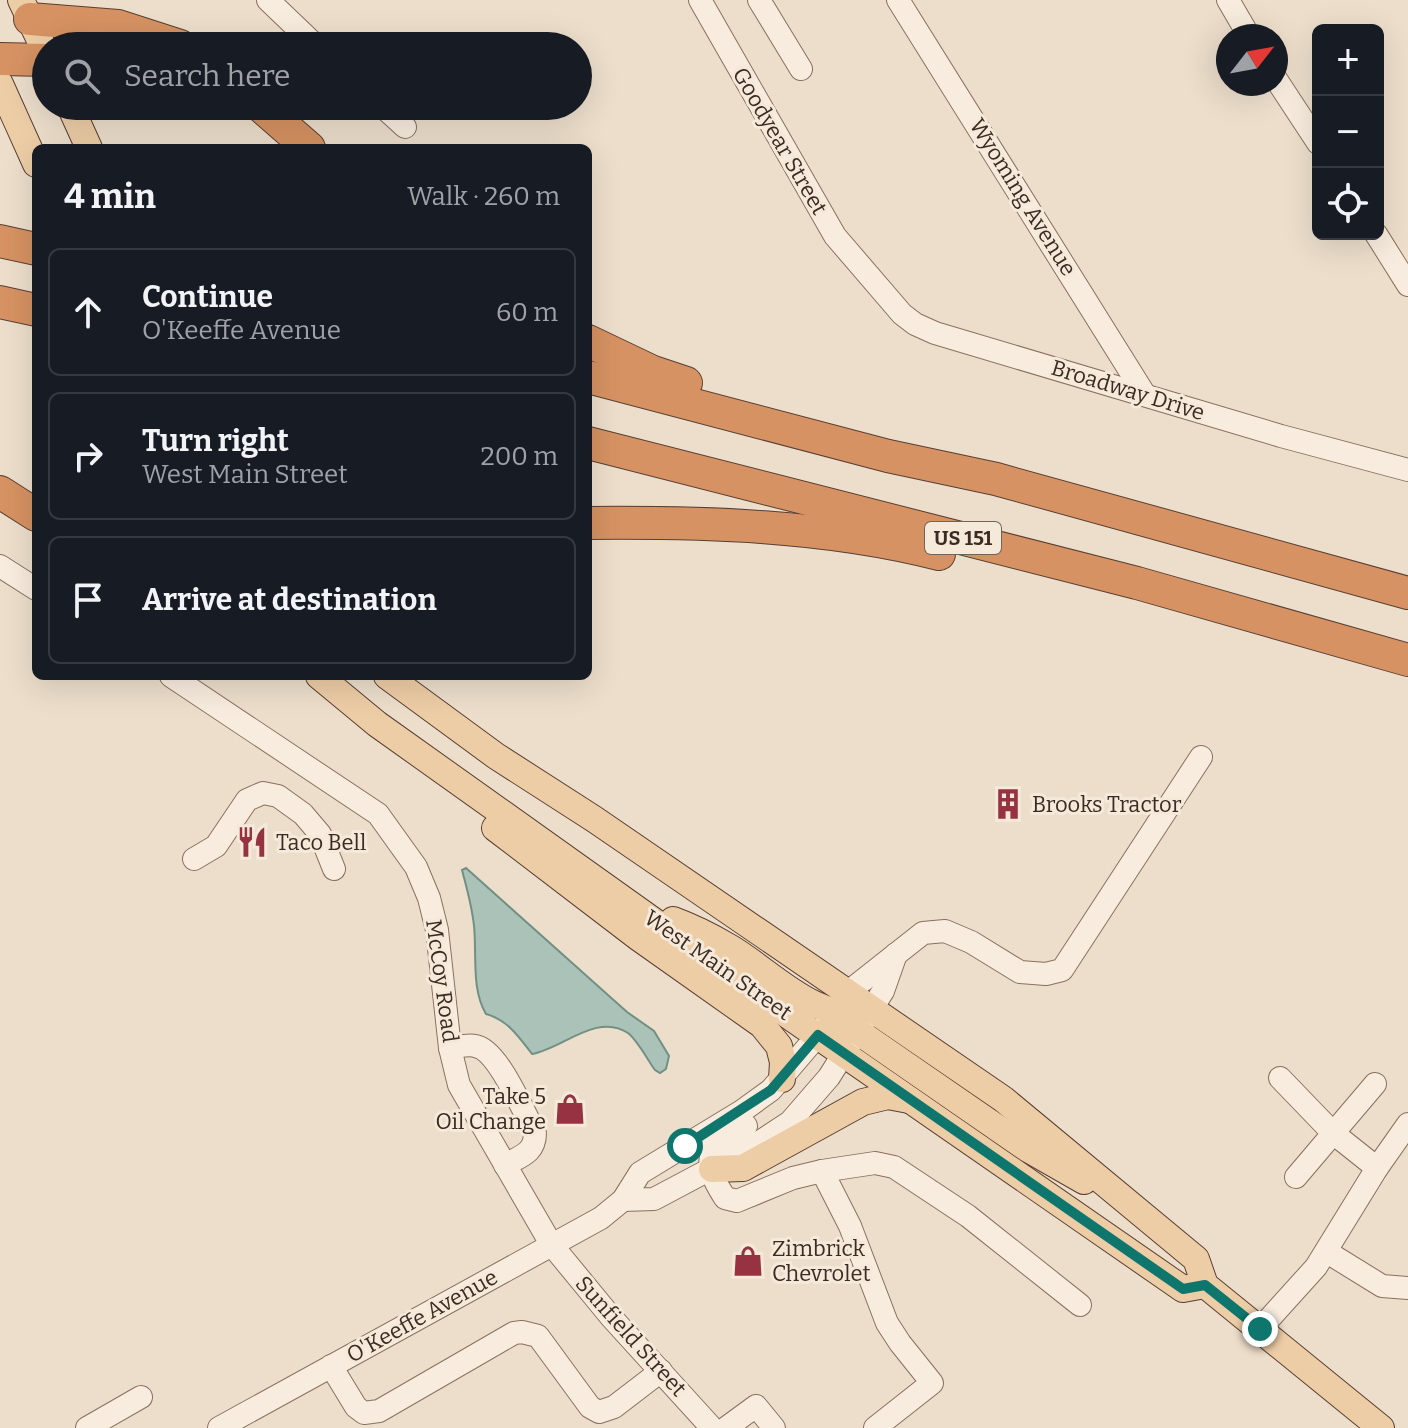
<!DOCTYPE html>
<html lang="en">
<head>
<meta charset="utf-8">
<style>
  :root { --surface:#171b24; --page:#242831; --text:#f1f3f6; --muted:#9ea1a6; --line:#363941 }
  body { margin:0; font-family:Bitter,serif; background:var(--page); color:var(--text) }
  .controls { position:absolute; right:24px; top:24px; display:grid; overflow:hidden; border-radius:12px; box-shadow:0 8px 32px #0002 }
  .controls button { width:72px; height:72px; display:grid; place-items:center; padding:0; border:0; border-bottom:2px solid var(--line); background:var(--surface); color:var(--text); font:40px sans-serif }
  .compass { position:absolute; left:1216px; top:24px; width:72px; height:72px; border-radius:50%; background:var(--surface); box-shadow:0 8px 32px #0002; rotate:59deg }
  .stop { position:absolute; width:24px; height:24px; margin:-18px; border:6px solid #0f766e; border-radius:50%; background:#fff }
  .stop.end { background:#0f766e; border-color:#fff; box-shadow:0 2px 8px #0008 }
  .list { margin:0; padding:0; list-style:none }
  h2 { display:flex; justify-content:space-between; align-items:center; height:104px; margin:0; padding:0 32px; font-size:34px }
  h2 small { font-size:26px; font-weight:400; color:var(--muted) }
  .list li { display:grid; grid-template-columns:52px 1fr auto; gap:24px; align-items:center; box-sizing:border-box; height:128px; margin:0 16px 16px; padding:0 16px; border:2px solid var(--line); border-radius:12px }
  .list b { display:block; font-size:30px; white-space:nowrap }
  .list p { margin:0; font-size:26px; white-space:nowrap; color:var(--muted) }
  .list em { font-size:26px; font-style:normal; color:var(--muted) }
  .icon { flex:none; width:44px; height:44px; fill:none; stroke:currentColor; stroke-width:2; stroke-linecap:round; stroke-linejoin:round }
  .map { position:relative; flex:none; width:1408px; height:1428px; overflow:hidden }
  .search { position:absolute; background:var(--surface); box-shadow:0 8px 32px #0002; left:32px; top:32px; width:560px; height:88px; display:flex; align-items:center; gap:20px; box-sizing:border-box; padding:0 28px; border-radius:44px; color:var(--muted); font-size:30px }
  .panel { position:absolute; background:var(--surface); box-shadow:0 8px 32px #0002; left:32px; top:144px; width:560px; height:536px; border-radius:12px }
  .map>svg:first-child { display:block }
  .water { fill:#abc2b8; stroke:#719084; stroke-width:2 }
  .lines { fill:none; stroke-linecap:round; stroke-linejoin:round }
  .minor-casing { stroke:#89705f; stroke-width:24 }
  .major-casing { stroke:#583f33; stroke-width:28 }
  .highway-casing { stroke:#583f33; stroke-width:34 }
  .minor { stroke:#f8ecde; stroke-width:22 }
  .major { stroke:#edcda6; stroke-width:26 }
  .highway { stroke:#d69262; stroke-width:32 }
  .route { stroke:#0f766e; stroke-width:10 }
  .labels { text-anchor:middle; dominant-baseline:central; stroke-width:6; stroke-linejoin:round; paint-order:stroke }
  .shield { fill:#f5e9da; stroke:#736459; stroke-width:2 }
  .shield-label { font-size:20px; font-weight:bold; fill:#3b2b22 }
  .street-label { font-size:22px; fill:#3b2b22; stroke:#f5e9da }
  .poi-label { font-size:22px; fill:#3b2b22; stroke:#f5e9da; text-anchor:start }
</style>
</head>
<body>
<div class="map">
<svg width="1408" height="1428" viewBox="0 0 1408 1428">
  <rect width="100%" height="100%" fill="#eddecb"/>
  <path class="water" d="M466,868L627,1012L654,1031L669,1056L666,1069L660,1073L655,1070C647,1059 638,1041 628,1033C597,1012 562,1049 532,1054C519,1037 508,1020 486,1014C471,989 477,954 474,926C472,906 467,889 462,870Z"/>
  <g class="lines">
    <defs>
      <g id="minor">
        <path d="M268,0L316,46"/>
        <path d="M700,0L835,236L902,314L915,324L935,333L1281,436L1408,470"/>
        <path d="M759,0L801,69"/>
        <path d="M898,0L1145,395"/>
        <path d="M1228,0L1249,36"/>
        <path d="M1276,79L1318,143"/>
        <path d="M382,106L405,127"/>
        <path d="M1376,234L1408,285"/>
        <path d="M0,566L36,589"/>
        <path d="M171,676L378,814L416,867L429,898L437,930L450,1048L459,1085L551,1244L611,1317L712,1428"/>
        <path d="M194,859L216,846L247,800L263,793L278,796L303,814L320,834L334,869"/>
        <path d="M450,1048C458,1047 468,1044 475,1046C498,1049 524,1113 535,1133C535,1153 521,1156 505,1165"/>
        <path d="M1280,1078L1333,1133L1377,1168"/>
        <path d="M746,1126C708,1148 699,1158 725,1198L737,1201L793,1178L822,1171L875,1163L894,1167L968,1216L1080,1305"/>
        <path d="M822,1171L850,1226L887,1323L900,1343L932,1383L875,1428"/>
        <path d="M1296,1177L1375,1084"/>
        <path d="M623,1200L654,1199L752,1147L790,1122L829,1077L883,991L896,954"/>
        <path d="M1327,1252L1382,1286L1408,1288"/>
        <path d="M1260,1329L1316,1267L1377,1168L1408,1124"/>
        <path d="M331,1366L356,1407L364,1413L379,1411L514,1333L522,1332L538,1336L590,1407L599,1412L614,1407L661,1371"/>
        <path d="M87,1428L141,1397"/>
        <path d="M219,1428L601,1218L623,1200L640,1173L742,1111L771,1090L818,1035L847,993L923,933L945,931L971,942L1020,972L1046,974L1062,970L1201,757"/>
        <path d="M726,1428L756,1406L774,1428"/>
      </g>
      <g id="major">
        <path d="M21,0L46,53"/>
        <path d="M0,84L36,164"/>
        <path d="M70,106L89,148"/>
        <path d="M319,676L377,724L721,969L1183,1289L1205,1285"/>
        <path d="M387,676L496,756L594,819L1003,1099L1196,1259L1205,1285L1381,1428"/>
        <path d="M495,828L639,938L762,1025L779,1046L783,1062L782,1079"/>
        <path d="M673,920C692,927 712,937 729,947C768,969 819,1027 868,1010"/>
        <path d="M818,1035C832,1029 842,1027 857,1031L1028,1149L1084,1181"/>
        <path d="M712,1169L743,1168L863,1102L888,1096L909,1100"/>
      </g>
      <g id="highway">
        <path d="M30,19L118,26L180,46"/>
        <path d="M0,59L46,60"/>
        <path d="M261,106L309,148"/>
        <path d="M0,241L36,249"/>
        <path d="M0,302L36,310"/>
        <path d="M588,341L653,372L686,383"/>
        <path d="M588,377L888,456L996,479L1408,593"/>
        <path d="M588,443L1137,583L1408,660"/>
        <path d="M0,492L36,515"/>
        <path d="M588,523C705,522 825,525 939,554"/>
      </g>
    </defs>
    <use href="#minor" class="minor-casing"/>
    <use href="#major" class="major-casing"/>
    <use href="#highway" class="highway-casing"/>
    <use href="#minor" class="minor"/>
    <use href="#major" class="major"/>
    <use href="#highway" class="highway"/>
  </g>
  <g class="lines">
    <path class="route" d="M685,1146L771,1090L818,1035L1183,1289L1205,1285L1260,1329"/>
  </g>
  <defs>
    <symbol id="building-bare" viewBox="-9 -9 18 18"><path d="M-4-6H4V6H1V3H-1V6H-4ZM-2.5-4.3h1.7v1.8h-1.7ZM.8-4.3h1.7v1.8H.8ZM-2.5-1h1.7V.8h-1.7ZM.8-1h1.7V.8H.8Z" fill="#963241" stroke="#f5e9da" stroke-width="2.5" paint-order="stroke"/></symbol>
    <symbol id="restaurant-bare" viewBox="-9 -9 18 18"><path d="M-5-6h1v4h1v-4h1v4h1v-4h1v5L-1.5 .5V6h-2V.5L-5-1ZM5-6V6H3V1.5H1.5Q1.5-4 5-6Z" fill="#963241" stroke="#f5e9da" stroke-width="2.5" paint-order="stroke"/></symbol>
    <symbol id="shop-bare" viewBox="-9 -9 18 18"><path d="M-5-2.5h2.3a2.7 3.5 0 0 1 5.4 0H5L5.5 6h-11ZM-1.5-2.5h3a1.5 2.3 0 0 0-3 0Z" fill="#963241" stroke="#f5e9da" stroke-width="2.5" paint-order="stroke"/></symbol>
  </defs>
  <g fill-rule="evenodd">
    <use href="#building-bare" x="986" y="782" width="44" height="44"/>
    <use href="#restaurant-bare" x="230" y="820" width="44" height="44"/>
    <use href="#shop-bare" x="548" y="1087" width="44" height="44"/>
    <use href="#shop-bare" x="726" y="1239" width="44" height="44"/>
  </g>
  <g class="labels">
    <rect class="shield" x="925" y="522" width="76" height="32" rx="6"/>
    <g class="shield-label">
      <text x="963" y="538">US 151</text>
    </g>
    <g class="street-label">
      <text transform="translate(780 141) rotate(60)">Goodyear Street</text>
      <text transform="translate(1023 197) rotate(58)">Wyoming Avenue</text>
      <text transform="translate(1128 390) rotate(17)">Broadway Drive</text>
      <text transform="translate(718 965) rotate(35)">West Main Street</text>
      <text transform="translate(442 981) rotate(82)">McCoy Road</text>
      <text transform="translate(422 1316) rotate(-29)">O'Keeffe Avenue</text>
      <text transform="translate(631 1336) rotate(48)">Sunfield Street</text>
    </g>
    <g class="poi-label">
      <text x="1032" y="804">Brooks Tractor</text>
      <text x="276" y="842">Taco Bell</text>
      <text x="546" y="1096" text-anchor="end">Take 5<tspan x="546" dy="25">Oil Change</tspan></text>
      <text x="772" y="1248">Zimbrick<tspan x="772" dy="25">Chevrolet</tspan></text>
    </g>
  </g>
</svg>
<div class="controls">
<button>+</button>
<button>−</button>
<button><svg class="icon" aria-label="locate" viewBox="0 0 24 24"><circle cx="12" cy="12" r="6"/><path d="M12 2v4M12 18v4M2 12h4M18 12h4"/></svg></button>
</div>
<svg class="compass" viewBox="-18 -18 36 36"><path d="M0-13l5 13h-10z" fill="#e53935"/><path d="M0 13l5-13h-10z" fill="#9ea1a6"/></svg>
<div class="stop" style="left:685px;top:1146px"></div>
<div class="stop end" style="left:1260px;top:1329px"></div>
<div class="search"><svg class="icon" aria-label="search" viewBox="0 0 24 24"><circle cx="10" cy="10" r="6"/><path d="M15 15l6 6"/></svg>Search here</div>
<section class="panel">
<h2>4 min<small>Walk · 260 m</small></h2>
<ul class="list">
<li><svg class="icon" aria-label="ahead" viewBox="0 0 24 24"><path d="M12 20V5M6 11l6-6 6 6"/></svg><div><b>Continue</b><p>O'Keeffe Avenue</p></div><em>60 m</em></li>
<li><svg class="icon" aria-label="right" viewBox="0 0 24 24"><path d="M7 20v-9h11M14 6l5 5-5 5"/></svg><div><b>Turn right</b><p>West Main Street</p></div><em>200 m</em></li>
<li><svg class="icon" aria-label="arrive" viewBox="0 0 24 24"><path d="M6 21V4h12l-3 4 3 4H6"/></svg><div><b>Arrive at destination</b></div></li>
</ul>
</section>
</div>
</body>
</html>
